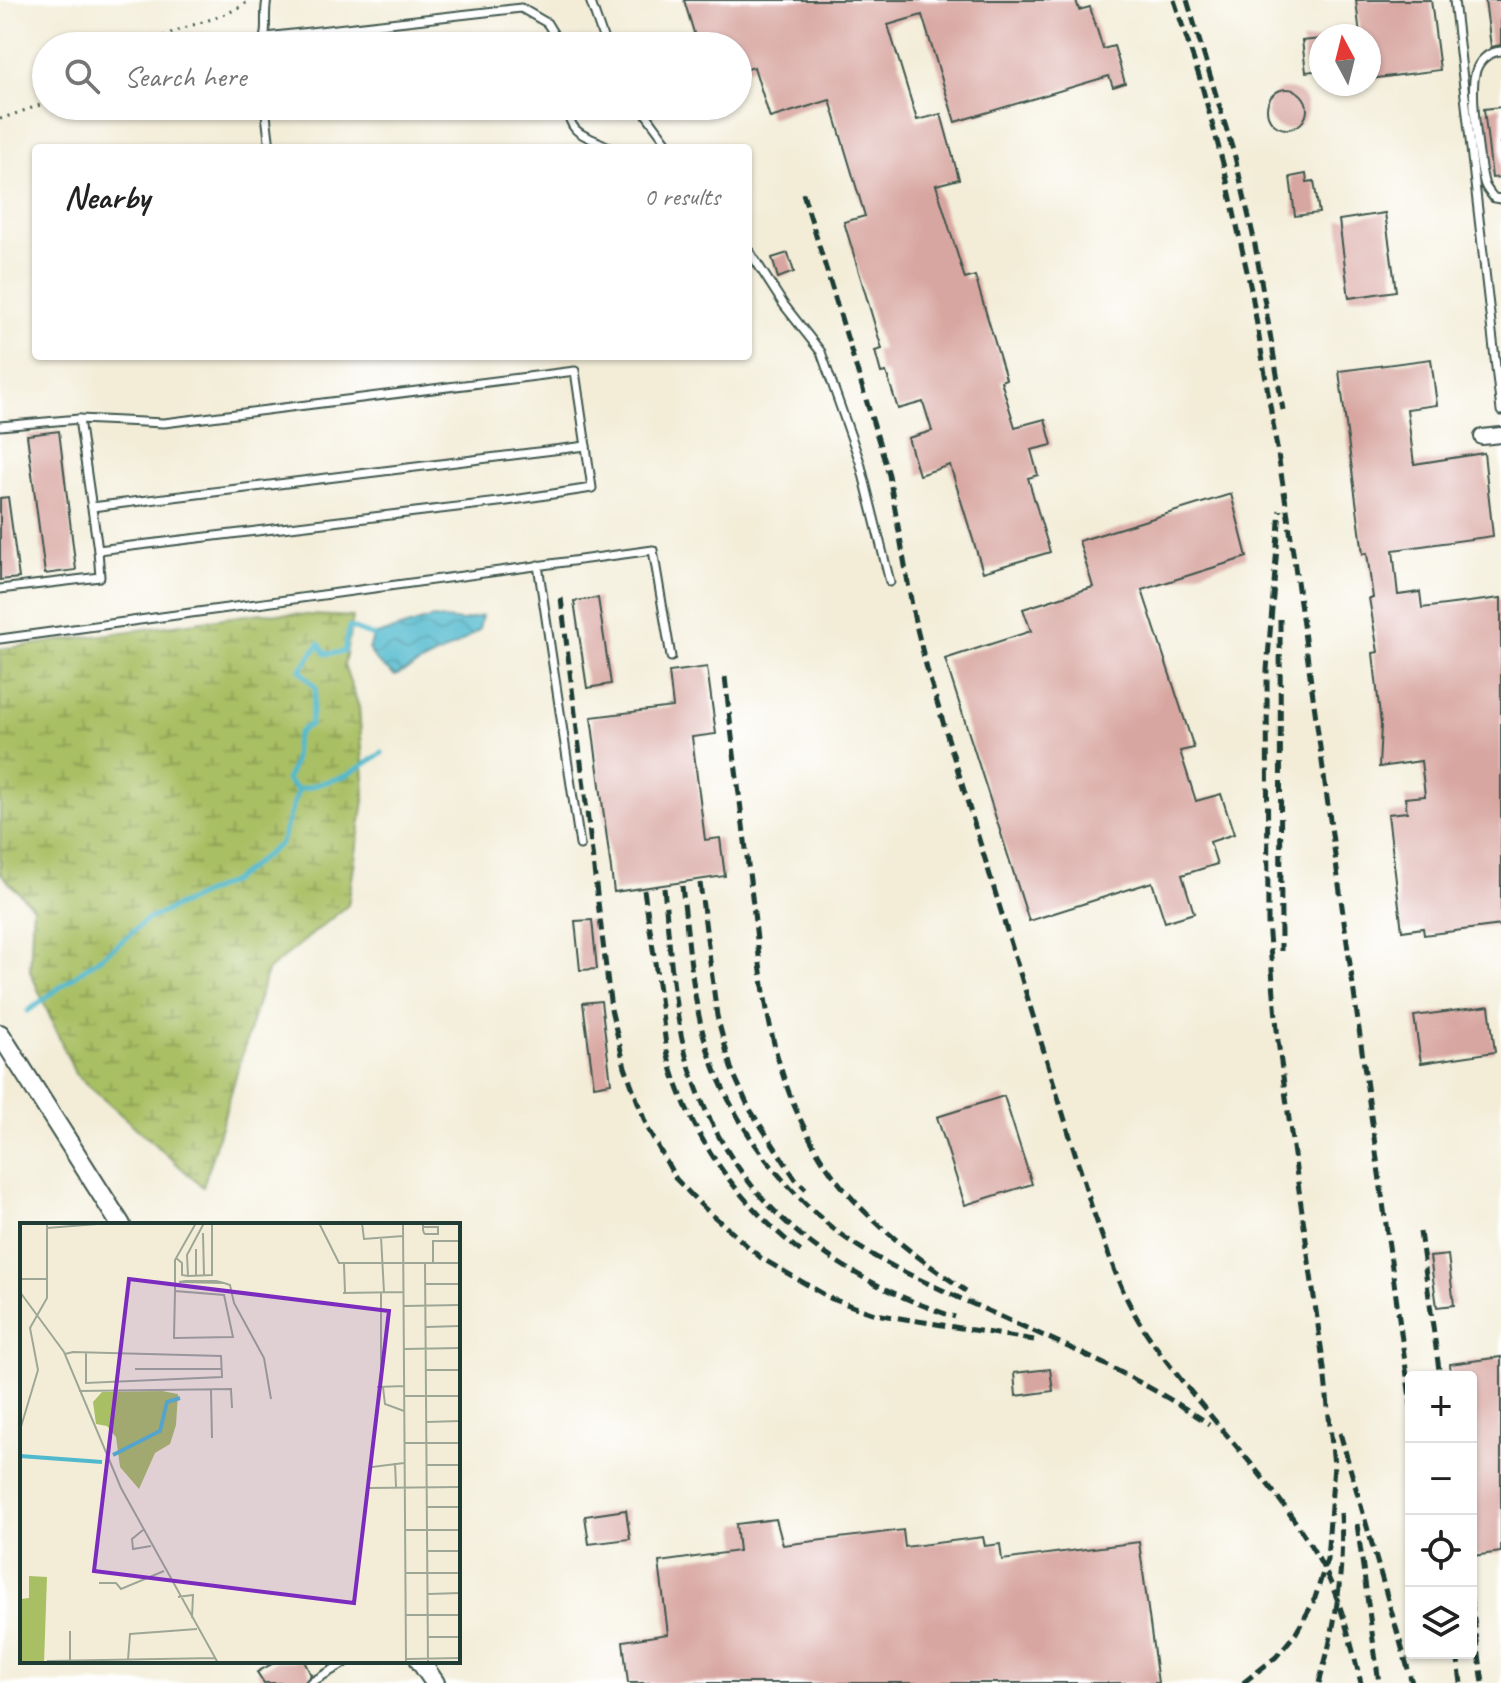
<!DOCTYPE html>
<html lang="en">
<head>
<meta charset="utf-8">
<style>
  :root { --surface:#fff; --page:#f6f6f6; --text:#222; --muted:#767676; --line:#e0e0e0 }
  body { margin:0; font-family:Caveat,sans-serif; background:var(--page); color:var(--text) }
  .controls { position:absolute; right:24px; bottom:24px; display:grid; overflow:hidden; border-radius:8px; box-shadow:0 2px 6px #0004 }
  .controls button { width:72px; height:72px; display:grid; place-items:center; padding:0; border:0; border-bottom:2px solid var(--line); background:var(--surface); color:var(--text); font:40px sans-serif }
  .compass { position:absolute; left:1309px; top:24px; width:72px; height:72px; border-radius:50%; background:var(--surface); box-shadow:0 2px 6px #0004; rotate:353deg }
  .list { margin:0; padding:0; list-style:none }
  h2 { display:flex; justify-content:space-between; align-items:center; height:104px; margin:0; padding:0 32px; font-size:34px }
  h2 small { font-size:26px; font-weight:400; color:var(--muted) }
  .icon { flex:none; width:44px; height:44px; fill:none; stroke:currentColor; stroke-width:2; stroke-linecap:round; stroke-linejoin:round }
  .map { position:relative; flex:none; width:1501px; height:1683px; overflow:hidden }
  .search { position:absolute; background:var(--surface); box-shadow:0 2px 6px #0004; left:32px; top:32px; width:720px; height:88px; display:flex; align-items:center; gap:20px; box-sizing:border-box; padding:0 28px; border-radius:44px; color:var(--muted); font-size:30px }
  .panel { position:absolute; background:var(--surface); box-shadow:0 2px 6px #0004; left:32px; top:144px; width:720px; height:216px; border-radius:8px }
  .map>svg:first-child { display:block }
  .wetland { fill:url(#wetland-marsh); stroke:#647e4c; stroke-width:2 }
  .water { fill:url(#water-waves); stroke:#387b81; stroke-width:2 }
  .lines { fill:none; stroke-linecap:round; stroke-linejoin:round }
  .stream { stroke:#50b9ce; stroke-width:5 }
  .building { fill:#d8a6a0 }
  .service-casing { stroke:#3f574d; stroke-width:11 }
  .minor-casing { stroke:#3f574d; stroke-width:18 }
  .tertiary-casing { stroke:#3f574d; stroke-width:22 }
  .path { stroke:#3f574d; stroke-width:3; stroke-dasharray:2 6; stroke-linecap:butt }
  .service { stroke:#fff; stroke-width:7 }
  .minor { stroke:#fff; stroke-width:14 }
  .tertiary { stroke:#fff; stroke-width:18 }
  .rail { stroke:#1f3d34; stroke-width:5; stroke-dasharray:12 6; stroke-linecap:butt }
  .inset-river { fill:none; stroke:#50b9ce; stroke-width:4 }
  .inset-road { fill:none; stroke:#9ea796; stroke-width:2 }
  .view { fill:#7b2cbf; fill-opacity:0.15; stroke:#7b2cbf; stroke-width:4 }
  .inset-edge { fill:none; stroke:#1f3d34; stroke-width:4 }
</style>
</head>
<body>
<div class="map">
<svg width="1501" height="1683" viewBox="0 0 1501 1683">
  <defs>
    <pattern id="wetland-marsh" width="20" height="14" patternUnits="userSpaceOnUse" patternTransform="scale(2)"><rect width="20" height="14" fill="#a9bf63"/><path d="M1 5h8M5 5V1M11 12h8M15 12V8" fill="none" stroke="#899c52"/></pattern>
    <pattern id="water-waves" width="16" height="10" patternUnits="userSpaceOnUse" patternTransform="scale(2)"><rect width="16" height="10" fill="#50b9ce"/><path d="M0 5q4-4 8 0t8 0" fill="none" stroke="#4298a8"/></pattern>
  </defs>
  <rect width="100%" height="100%" fill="#fff"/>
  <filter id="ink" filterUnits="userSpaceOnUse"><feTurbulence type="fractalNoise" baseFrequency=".0125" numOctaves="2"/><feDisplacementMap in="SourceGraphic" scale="16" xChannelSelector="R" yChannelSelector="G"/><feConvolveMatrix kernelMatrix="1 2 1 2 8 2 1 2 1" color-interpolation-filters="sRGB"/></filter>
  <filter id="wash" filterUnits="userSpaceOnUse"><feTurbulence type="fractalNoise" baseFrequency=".006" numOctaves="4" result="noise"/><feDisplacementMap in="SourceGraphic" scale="32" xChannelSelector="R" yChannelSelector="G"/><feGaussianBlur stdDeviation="1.8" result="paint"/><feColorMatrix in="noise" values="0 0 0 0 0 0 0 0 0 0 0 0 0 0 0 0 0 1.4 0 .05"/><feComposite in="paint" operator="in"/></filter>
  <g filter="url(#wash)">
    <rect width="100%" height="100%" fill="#f3edd8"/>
    <path class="wetland" d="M261,613L353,617L344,665L359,707L365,794L348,905L267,971L203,1187L75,1074L30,971L33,907L0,873V649Z"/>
    <path class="water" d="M482,616L479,630L457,645L395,676L375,660L369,650L373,636L433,618L463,621Z"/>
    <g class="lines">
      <g class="stream">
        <path d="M298,790L286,780C289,774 293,767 294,760C295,746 293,731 310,725L316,688L300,670L319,644L326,654L344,652L349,627L373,636"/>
        <path d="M298,790L346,776L382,753"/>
        <path d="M28,1011L121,942L146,920L234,880L281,843L298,790"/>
      </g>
    </g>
    <g id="blocks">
      <g class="building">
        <path d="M684,0H1076L1079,10L1090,7L1103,49L1114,46L1125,83L1113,87L1109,76L955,122L922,15L888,25L917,120L941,114L959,179L936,185L965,279L975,276L1006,379L1001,381L1015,427L1045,419L1052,445L1031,450L1038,475L1028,478L1050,552L983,572L950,465L919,475L908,438L932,431L923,402L898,409L886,372L881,373L875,351L882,349L844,222L865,216L830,100L770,118L754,67L738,72V46H698Z"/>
        <path d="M1356,0H1431L1440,70L1369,79V36H1360Z"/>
        <path d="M1485,0H1501V45L1491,47Z"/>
        <path d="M1321,39V70L1306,72L1302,41Z"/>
        <circle cx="1287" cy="109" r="20"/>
        <path d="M1501,107V177L1492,178L1484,109Z"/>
        <path d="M1306,174L1307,182L1314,181L1319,213L1295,216L1290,177Z"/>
        <path d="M1385,213L1396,291L1349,298L1339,220Z"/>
        <path d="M788,253L794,272L778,278L772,258Z"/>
        <path d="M1431,359L1437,405L1407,409L1414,464L1484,453L1493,536L1393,550L1398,595L1420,592L1422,608L1501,598V925L1424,935L1423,928L1402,931L1388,814L1407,812L1405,798L1425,796L1421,761L1379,767L1381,725L1373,653L1378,652L1369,598H1373L1367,553L1363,554L1339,371Z"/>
        <path d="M59,431L76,570L45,574L27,435Z"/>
        <path d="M1231,494L1247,557L1142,590L1194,748L1180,751L1196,801L1221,794L1234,834L1210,842L1217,864L1182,875L1194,913L1165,922L1152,882L1029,921L945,659L1031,631L1023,609L1093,587L1079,541Z"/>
        <path d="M8,497L19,578L0,580V498Z"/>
        <path d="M598,598L611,684L587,688L574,601Z"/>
        <path d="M707,667L716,734L692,737L705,840L720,838L725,876L614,892L591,717L673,707L669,672Z"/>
        <path d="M592,920L597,969L580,970L575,921Z"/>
        <path d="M601,1001L611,1083L594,1086L583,1003Z"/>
        <path d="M1489,1006L1495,1052L1421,1063L1414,1016Z"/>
        <path d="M1004,1096L1032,1184L965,1205L937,1117Z"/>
        <path d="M1448,1255L1454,1305L1437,1307L1430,1257Z"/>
        <path d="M1501,1357V1552L1473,1556L1471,1537V1377H1451L1450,1364Z"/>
        <path d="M1050,1369L1053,1391L1016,1396L1014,1373Z"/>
        <path d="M626,1510L630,1539L589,1544L585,1516Z"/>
        <path d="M776,1519L783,1545L903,1530L905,1547L983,1537L985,1546L1000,1544L1002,1560L1139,1542L1158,1683H628L623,1641L668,1634L659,1562L739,1551L736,1524Z"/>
        <path d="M277,1661H304L311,1675L304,1683H264L257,1672Z"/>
      </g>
    </g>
  </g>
  <g filter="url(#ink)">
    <use href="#blocks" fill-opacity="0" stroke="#3f574d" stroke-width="2"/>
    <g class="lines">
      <defs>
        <g id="service">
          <path d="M590,0L606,46"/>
          <path d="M1454,0L1501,411"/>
          <path d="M266,37L521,8L547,23L561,46"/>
          <path d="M261,46C269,32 263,16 267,0"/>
          <path d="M1501,51C1488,52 1478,61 1475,74C1470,93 1479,162 1484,182C1485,188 1490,193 1494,198L1501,199"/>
          <path d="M265,106L270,148"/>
          <path d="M567,106C570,138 587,134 610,148"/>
          <path d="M640,106L671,148"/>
          <path d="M748,249L784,305L821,352L860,462L890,582"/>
          <path d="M79,419L98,550"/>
          <path d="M0,426L79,419L164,423L575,371L592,488L507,501L98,550L100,577L0,589"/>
          <path d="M92,507L586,446"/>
          <path d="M538,565L580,845"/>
          <path d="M0,639L653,550L671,657"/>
          <path d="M310,1683L348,1661"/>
        </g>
        <path id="minor" d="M1482,437L1501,435"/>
        <g id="tertiary">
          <path d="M0,1034L121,1225"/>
          <path d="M420,1661L435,1683"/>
        </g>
      </defs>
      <use href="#service" class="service-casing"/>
      <use href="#minor" class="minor-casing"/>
      <use href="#tertiary" class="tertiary-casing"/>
      <g class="path">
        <path d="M141,46C155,40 169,33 184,28C207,20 231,15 250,0"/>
        <path d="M0,119L46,103"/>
      </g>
      <use href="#service" class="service"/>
      <use href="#minor" class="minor"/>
      <use href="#tertiary" class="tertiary"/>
      <g class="rail">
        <path d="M1174,0L1200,79L1224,167L1252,294L1288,516L1411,1405"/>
        <path d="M1187,0L1235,157L1254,239L1283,410"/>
        <path d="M803,193L889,475L914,617L928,673L1091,1205C1105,1244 1118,1287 1140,1323C1195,1409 1275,1477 1323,1567C1342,1603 1351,1644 1361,1683"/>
        <path d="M561,598L611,1009L625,1067L647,1127L676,1179L701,1205L761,1258L832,1299L875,1314L1034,1340"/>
        <path d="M1280,619L1281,951"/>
        <path d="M725,677C733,748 742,818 751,888C763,986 767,1069 820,1156C855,1213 912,1254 966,1291"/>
        <path d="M700,883L717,1016L731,1068L749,1108L795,1178L806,1189"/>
        <path d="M682,886C689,939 691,996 707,1047C729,1116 770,1173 824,1221C865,1257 917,1278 966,1301C1048,1338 1134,1373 1209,1424"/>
        <path d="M664,888C670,943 673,1018 690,1069C732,1200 828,1275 955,1317"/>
        <path d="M644,890C650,929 656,967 661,1006C664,1026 665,1048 671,1067C694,1142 742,1207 804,1254"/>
        <path d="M1420,1232L1440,1377"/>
        <path d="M1340,1433L1412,1683"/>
        <path d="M1357,1524L1379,1683"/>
        <path d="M1471,1599L1483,1683"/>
        <path d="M1457,1653L1461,1683"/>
        <path d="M1243,1683L1276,1657L1296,1633L1314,1601L1327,1560L1334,1465L1324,1368L1278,1041L1268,923L1267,670L1280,510"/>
        <path d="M1319,1683C1336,1627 1344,1572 1341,1513"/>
      </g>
    </g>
  </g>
  <g transform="translate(20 1223)">
    <rect width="440" height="440" fill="#f3edd8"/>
    <path d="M9,353L27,354L24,440H1V376L9,375Z" fill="#a9bf63"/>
    <path d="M142,168L158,171L156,202L150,221L135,230L119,266L100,244L96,214L87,203L76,201L73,179L82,169Z" fill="#a9bf63"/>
    <path class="inset-river" d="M93,232L140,208L147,179L160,175M0,233L82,239"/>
    <path class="inset-road" d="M299,0L319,40H440M342,0L344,16L383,13M383,0L386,440M403,0V7L404,10L405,11H418V4H403M27,5L90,0M183,10L184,52M361,14L364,69M176,26V52M156,35L162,40V52L168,53M405,40L408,440M413,40V18H440M324,41L325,70M168,53L192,52V0M168,53L167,32L184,0M0,56H26M196,58L204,60L159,59L165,58ZM204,60L210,62L214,80L244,135L251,176M406,61H440M155,68L154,115L213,114L204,72L155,68V37L176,0M0,69L44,129L101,265L198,440M323,70L383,69M383,83L440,82M406,104L440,103M384,126L440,125M45,131L53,129L201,133L202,154L66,160V130M115,146H201M406,147H440M357,164L384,163M361,164V69M363,164L365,181L384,188M191,166L192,215M59,168L211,166L212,185M384,173H440M407,199L440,198M0,207L18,147L10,105L27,75V0M384,220H440M375,240L376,264M407,242H440M352,244L384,240M349,265L440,264M407,284H440M123,307L112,316L113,326L131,323M385,307H440M407,328H440M385,350H440M79,360H96L101,366L144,348M408,371L440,370M158,374L173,372L172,395M385,392H440M408,414H440M386,436L440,435M108,437L110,411L177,406M27,438L195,435M50,438V408"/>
    <path class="view" d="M109,56L369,88L334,380L74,348Z"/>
    <rect width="440" height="440" class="inset-edge"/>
  </g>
</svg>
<div class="controls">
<button>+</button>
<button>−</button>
<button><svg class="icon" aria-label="locate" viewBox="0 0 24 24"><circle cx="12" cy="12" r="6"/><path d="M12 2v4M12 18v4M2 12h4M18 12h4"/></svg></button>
<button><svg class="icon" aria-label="layers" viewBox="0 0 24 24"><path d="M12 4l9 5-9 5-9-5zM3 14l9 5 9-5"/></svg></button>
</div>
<svg class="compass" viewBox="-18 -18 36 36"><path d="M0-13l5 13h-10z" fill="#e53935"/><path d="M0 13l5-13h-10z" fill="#767676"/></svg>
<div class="search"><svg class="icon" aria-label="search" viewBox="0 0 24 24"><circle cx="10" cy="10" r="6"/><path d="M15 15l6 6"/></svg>Search here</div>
<section class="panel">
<h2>Nearby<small>0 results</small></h2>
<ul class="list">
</ul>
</section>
</div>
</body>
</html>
